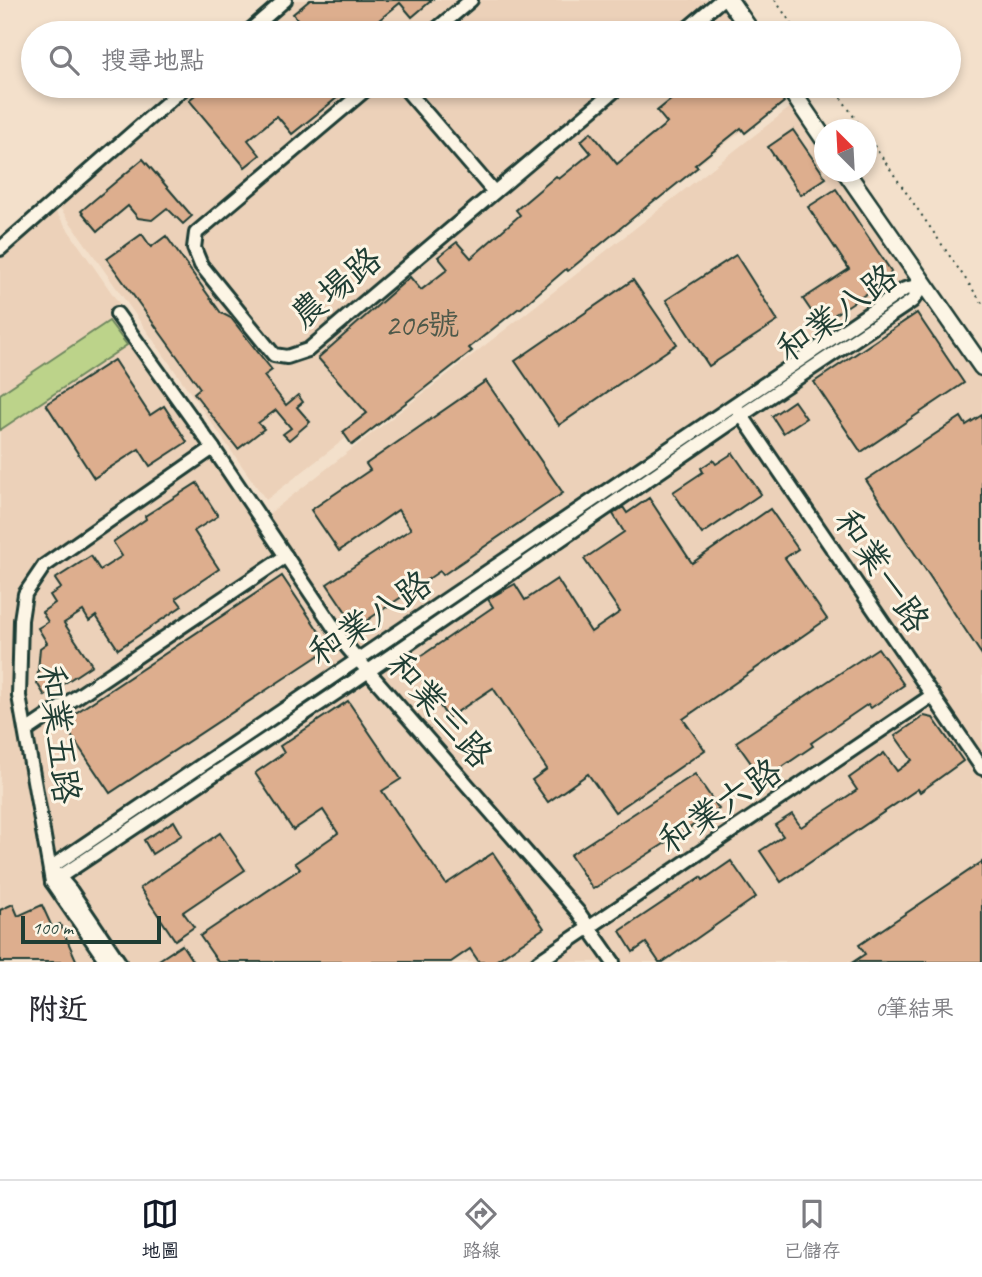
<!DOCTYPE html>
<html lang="zh-TW">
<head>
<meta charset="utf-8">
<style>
  :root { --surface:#fff; --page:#f2f2f3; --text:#2b2b33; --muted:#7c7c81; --line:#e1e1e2; --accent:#111827 }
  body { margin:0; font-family:Caveat,"LXGW WenKai TC",sans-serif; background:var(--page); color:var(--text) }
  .compass { position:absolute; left:814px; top:119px; width:63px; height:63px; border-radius:50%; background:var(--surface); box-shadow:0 4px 10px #0003; rotate:336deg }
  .scale { position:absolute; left:21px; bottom:18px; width:140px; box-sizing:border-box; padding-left:7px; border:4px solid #1f3d34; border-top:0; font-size:19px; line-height:24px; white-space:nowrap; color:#1f3d34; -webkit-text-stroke:5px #fcf5e5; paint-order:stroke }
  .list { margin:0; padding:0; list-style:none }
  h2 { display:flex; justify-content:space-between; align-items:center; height:91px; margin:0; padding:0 28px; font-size:30px }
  h2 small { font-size:23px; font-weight:400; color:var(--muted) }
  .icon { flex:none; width:38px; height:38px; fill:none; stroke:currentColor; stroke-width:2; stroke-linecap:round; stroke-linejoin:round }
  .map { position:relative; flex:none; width:982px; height:962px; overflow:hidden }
  .search { position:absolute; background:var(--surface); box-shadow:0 4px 10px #0003; left:21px; right:21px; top:21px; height:77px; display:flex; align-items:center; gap:18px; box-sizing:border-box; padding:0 24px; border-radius:38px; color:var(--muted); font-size:26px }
  .sheet { height:217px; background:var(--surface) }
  nav { display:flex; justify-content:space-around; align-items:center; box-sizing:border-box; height:98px; border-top:2px solid var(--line); background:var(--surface); font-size:19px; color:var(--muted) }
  nav a { display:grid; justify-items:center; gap:4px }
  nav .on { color:var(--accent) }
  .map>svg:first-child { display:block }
  .built { fill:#ecd1b9 }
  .green { fill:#bcd38a; stroke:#6e885f; stroke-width:2 }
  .building { fill:#ddae8e; stroke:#1f3d34; stroke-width:2 }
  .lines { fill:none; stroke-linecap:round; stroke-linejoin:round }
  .minor-casing { stroke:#1f3d34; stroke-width:18 }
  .major-casing { stroke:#1f3d34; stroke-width:21 }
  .path { stroke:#1f3d34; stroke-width:2; stroke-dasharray:2 5; stroke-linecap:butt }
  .minor { stroke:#fcf5e5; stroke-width:12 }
  .major { stroke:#fcf5e5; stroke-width:16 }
  .labels { text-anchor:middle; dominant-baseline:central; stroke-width:6; stroke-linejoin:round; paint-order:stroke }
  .number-label { font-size:32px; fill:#4e594a }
  .street-label { font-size:35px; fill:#1f3d34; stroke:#fcf5e5 }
</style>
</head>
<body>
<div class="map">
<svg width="982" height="962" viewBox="0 0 982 962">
  <rect width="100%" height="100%" fill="#f3e0cb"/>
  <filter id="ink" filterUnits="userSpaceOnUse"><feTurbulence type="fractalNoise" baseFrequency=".0143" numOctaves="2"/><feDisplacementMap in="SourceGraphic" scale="14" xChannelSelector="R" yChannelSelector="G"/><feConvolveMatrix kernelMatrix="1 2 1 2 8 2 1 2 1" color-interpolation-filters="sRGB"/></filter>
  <g filter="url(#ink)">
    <g class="built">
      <path d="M290,0H723L745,33H252Z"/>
      <path d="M193,86H781L787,96L266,500L58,205Z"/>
      <path d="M792,106L824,152V172H838L982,378V962H0V256L53,208L266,516Z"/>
    </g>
    <path class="green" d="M109,321L127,345L0,430V394Z"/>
    <g class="building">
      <path d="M310,0H432L412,17L400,3L368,29L367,33H293L303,26L293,14Z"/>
      <path d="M206,86H329L338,97L292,134L277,116L248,140L260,155L245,167L189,100Z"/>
      <path d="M688,86H772L784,102L745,133L741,128L695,165L698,167L657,200L656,199L568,271L566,269L520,309L519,308L469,348L472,351L352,445L343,432L367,413L318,358L410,277L421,290L448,269L438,257L457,242L471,258L520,215L516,210L556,176L559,179L591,153L581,141L591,132L617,164L667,123L657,111Z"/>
      <path d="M793,130L826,178L801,195L768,147Z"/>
      <path d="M143,159L192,216L183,224L167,208L152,220L138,218L128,206L98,231L81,211Z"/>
      <path d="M836,189L891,271L889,279L820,324L803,299L849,269L808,207Z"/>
      <path d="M142,234L151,247L166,236L221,313L231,318L272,370L264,376L286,405L298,395L303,402L297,407L310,422L289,440L283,434L291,428L276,410L258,423L264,429L238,449L194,393L200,388L107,259Z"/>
      <path d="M736,255L778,321L709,366L666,300Z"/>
      <path d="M633,280L677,344L559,425L515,361Z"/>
      <path d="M917,313L964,383L861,452L814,382Z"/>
      <path d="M114,360L150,415L164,406L187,442L150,466L139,449L94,478L46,404Z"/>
      <path d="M486,381L563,493L443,575L440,571L363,623L352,621L327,584L411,529L398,510L339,551L311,510L370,470L366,464Z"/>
      <path d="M794,401L806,418L783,433L772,416Z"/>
      <path d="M982,415V655L866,480L961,417L966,425Z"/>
      <path d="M733,453L761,494L702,534L673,492L703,472L701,468L713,460L716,464Z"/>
      <path d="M197,483L218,516L194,531L219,569L176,598L182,606L118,649L96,616L89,621L83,611L64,623L92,665L45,696L37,683L40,648L47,643L38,628L48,622L42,612L55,603L50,595L61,588L55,579L91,556L100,570L122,556L113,542L146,519L145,516Z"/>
      <path d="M649,498L692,563L770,509L798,549L785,558L827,619L683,719L705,750L615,812L588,774L548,802L532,780L547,769L493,688L448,718L411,663L493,607L488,599L515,584L525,600L557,579L591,632L620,612L584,559L624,532L613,514L623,507L627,513Z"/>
      <path d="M282,576L330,648L110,793L62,722Z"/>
      <path d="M878,648L904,685L871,708L868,704L811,743L813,746L763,780L736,742Z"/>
      <path d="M348,701L401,779L382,791L446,884L493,853L544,928L494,962H479L470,949L451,962H218L200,936L300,869L295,863L338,833L323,810L293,830L255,773L284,753L280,746Z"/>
      <path d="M924,716L933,718L963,761L920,792L918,789L781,882L760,851L783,836L775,825L792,814L801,827L857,790L849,778L884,753L897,771L912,760L895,736Z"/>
      <path d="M695,774L719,809L593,889L570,855Z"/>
      <path d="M174,821L182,835L152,854L144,840Z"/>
      <path d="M220,833L245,870L183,912L194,927L175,940L140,888Z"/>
      <path d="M731,861L756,897L663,962H659L646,943L633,952L620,931L701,877L703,880Z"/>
      <path d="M982,862V962H853L865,954L859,945Z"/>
      <path d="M13,904L18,916L42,905L52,927L60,924L77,962H0V910Z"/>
      <path d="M182,945L193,962H156Z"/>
    </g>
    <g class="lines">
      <defs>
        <g id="minor">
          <path d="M247,33L285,0"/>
          <path d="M432,33L471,0"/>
          <path d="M682,33L721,0"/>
          <path d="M370,86L196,233L194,248L201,265L274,355L287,357L308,350L620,86"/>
          <path d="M403,86L494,192"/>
          <path d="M0,249L186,86"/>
          <path d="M117,314L213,448L347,647L578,912L613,962"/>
          <path d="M738,410L982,768"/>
          <path d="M26,731L286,556"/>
          <path d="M50,868L905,289L924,284"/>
          <path d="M54,871L71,891L119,962"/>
          <path d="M52,882L351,683L742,415L912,301L924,284"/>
          <path d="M107,962L52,882L19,696L21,620L25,594L44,566L213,448"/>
          <path d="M538,962L933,695"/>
        </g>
        <g id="major">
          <path d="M729,0L752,33"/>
          <path d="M788,86L824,139"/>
          <path d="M846,172L982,367"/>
        </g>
      </defs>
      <use href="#minor" class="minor-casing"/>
      <use href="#major" class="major-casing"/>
      <g class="path">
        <path d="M775,0L798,33"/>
        <path d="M833,86L863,130"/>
        <path d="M866,134L982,303"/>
      </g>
      <use href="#minor" class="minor"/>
      <use href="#major" class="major"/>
    </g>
  </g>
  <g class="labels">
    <g class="number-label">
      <text x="422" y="324">206號</text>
    </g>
    <g class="street-label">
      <text transform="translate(336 287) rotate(-39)">農場路</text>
      <text transform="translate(837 313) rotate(-36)">和業八路</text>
      <text transform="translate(882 571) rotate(56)">和業一路</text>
      <text transform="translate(370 618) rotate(-34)">和業八路</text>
      <text transform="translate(440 710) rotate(49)">和業三路</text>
      <text transform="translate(59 734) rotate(83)">和業五路</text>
      <text transform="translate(720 806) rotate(-34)">和業六路</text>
    </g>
  </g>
</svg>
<svg class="compass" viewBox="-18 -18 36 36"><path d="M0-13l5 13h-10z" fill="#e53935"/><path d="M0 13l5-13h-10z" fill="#7c7c81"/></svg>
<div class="scale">100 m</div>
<div class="search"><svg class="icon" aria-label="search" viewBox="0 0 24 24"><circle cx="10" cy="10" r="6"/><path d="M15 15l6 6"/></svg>搜尋地點</div>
</div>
<section class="sheet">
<h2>附近<small>0筆結果</small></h2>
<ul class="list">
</ul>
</section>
<nav>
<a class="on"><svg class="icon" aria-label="map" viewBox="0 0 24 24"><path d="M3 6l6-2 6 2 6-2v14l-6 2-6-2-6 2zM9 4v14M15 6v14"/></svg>地圖</a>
<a><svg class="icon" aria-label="directions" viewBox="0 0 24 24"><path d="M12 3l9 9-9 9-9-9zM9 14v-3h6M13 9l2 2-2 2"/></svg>路線</a>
<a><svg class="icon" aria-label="saved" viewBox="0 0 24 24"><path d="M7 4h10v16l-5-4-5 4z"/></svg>已儲存</a>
</nav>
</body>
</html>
